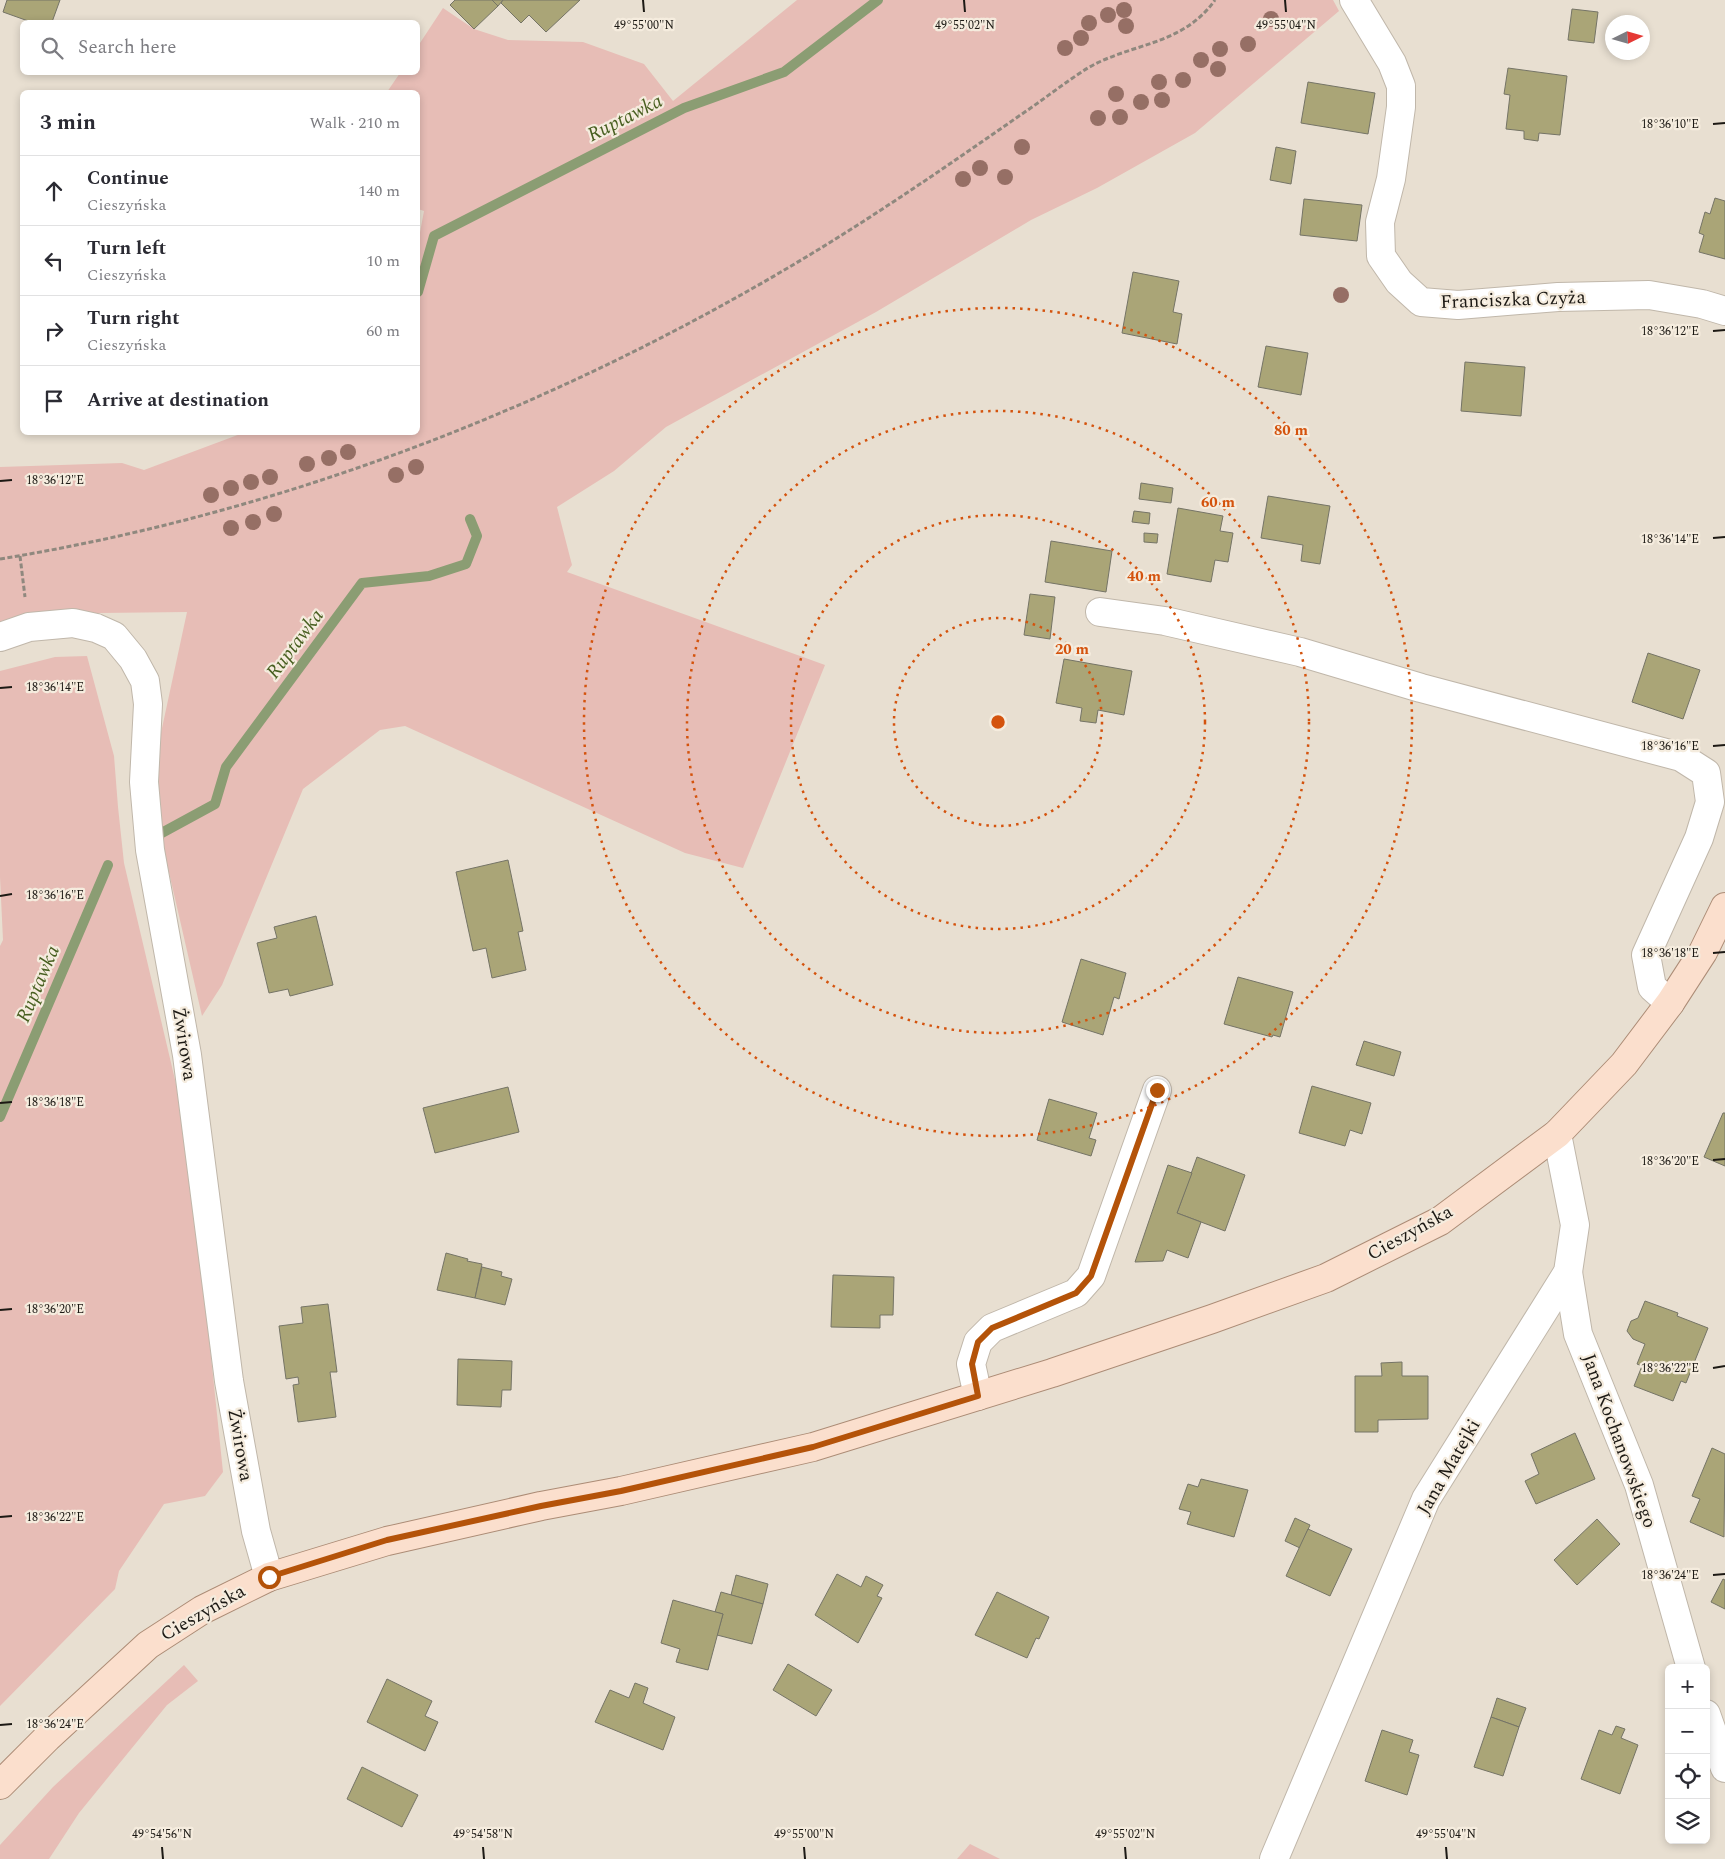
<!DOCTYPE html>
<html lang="en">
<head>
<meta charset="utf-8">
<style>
  :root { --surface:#fff; --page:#f2f2f3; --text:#2b2b33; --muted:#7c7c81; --line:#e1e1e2 }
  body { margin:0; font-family:Spectral,serif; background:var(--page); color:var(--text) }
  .controls { position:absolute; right:15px; bottom:15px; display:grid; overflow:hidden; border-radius:8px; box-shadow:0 2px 8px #0003 }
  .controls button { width:45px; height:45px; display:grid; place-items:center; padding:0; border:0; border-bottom:1px solid var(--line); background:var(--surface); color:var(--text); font:25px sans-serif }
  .compass { position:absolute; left:1605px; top:15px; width:45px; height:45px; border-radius:50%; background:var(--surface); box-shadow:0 2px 8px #0003; rotate:85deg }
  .stop { position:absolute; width:15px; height:15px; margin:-11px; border:4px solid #b45309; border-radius:50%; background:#fff }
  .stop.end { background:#b45309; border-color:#fff; box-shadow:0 1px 5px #0008 }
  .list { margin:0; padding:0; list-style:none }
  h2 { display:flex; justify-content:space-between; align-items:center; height:65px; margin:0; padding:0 20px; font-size:21px }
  h2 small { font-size:16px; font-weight:400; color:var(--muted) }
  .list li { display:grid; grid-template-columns:32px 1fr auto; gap:15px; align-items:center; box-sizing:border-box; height:70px; padding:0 20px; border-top:1px solid var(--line) }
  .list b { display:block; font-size:19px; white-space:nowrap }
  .list p { margin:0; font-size:16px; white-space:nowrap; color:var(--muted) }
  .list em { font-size:16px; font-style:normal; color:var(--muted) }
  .icon { flex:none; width:28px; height:28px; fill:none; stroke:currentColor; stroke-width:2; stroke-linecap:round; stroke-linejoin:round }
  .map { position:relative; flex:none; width:1725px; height:1859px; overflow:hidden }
  .search { position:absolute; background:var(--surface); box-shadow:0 2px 8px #0003; left:20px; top:20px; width:400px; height:55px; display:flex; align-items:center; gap:12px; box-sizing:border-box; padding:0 18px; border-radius:8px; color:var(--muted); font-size:19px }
  .panel { position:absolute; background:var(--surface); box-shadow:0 2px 8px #0003; left:20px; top:90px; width:400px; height:345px; border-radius:8px }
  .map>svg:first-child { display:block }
  .green { fill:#e7bdb6 }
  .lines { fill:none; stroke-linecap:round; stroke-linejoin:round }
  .stream { stroke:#8b9d73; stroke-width:10 }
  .building { fill:#aaa577; stroke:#757466 }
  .minor-casing { stroke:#c0b7aa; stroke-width:30 }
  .major-casing { stroke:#ac8c76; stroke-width:30 }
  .path { stroke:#8f887e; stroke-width:3; stroke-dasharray:5 2.5; stroke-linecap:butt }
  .minor { stroke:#fff; stroke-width:28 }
  .major { stroke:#fbdfcd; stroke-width:28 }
  .tree { fill:#966f65 }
  .route { stroke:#b45309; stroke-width:6 }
  .ticks { fill:none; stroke:#1c1914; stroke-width:2 }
  .ring { fill:none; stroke:#d4530d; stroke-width:2.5; stroke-dasharray:2.5 5 }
  .labels { text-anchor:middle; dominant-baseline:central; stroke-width:4.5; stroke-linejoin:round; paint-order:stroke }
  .street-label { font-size:19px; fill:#1c1914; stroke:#f5ecde }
  .water-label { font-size:20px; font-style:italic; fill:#485f20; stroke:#f5ecde }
  .ticks-label { font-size:12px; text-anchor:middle; fill:#1c1914; stroke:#f5ecde; stroke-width:4.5; stroke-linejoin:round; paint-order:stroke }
  .centre { fill:#d4530d; stroke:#f5ecde; stroke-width:2.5 }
  .ring-label { font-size:15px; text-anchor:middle; font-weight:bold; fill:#d4530d; stroke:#f5ecde; stroke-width:4.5; stroke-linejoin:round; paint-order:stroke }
</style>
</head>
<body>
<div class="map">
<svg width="1725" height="1859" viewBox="0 0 1725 1859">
  <rect width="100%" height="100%" fill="#e8dfd1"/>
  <g class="green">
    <path d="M797,0H1333L1339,11L1195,133L1097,188L1031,220L876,312L666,427L614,471L557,507L572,565L567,572L825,665L743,868L685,853L405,726L380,730L303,789L222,985L202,1016L165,855L159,803L156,756L187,612L99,613L49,616L0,628V467L122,463L144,470L243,433L418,432V243L424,211L418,209V92H387L400,73L418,72V46L443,8L474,29L508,40L583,42L644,64L673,101Z"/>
    <path d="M87,656L114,756L118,807L124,863L188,1135L223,1472L205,1496L164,1504L119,1571L115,1589L0,1706V946L3,940L0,877V671L55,657Z"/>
    <path d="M184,1665L198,1681L167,1705L79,1813L49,1859H0V1845L53,1787Z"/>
    <path d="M970,1844L1000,1859H957Z"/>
  </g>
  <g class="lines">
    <g class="stream">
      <path d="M418,292L434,236L684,108L784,72L878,0"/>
      <path d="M158,835L215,804L226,767L362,583L429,576L466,564L477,536L470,519"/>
      <path d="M0,1117L108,865"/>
    </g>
  </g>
  <g class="building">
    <path d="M7,0H60L52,22H31L3,12Z"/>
    <path d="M455,0H492L498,6L474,29L450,5Z"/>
    <path d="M492,0H503L498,6Z"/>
    <path d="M503,0H580L546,32L529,15L521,23L501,3Z"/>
    <path d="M1572,9L1598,12L1594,43L1568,40Z"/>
    <path d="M1508,68L1567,76L1560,135L1539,133L1538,141L1524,139V131L1506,129L1510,95L1504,94Z"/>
    <path d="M1308,82L1375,93L1368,134L1301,123Z"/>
    <path d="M1276,147L1296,151L1291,184L1270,180Z"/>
    <path d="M1715,198L1725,201V259L1699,252L1704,235L1699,233L1705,212L1710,214Z"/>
    <path d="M1304,199L1362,205L1357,241L1300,235Z"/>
    <path d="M1133,272L1179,281L1173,312L1182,314L1177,344L1122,333Z"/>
    <path d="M1266,346L1308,353L1301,395L1258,387Z"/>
    <path d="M1465,362L1525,367L1521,416L1461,411Z"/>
    <path d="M1141,483L1173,488L1171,503L1139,499Z"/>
    <path d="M1268,496L1330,506L1320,564L1301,561L1303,545L1261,538Z"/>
    <path d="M1178,508L1223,516L1220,531L1233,533L1228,562L1215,560L1211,582L1167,574Z"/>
    <path d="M1134,511L1150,513L1149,524L1132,522Z"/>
    <path d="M1144,533L1158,534L1157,543L1144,542Z"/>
    <path d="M1051,541L1112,551L1106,592L1045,582Z"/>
    <path d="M1030,594L1055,597L1050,639L1024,635Z"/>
    <path d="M1648,653L1700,670L1683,719L1632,702Z"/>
    <path d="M1064,659L1132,671L1124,715L1098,710L1096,723L1080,721L1082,708L1056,703Z"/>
    <path d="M508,860L523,931L518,932L526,970L492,978L486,948L473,951L456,872Z"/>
    <path d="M316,916L333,985L290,996L288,989L269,993L257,943L277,938L274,927Z"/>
    <path d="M1081,959L1126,973L1119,999L1114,997L1103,1035L1062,1022Z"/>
    <path d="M1238,977L1293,992L1280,1037L1273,1035L1272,1037L1224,1024Z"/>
    <path d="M1364,1041L1401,1052L1394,1076L1356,1065Z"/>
    <path d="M1312,1086L1371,1103L1362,1134L1350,1130L1345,1146L1299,1133Z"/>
    <path d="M508,1087L519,1132L435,1153L423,1108Z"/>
    <path d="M1049,1099L1097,1113L1089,1138L1096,1140L1091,1156L1037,1140Z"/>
    <path d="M1723,1113H1725V1166L1704,1157Z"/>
    <path d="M1197,1157L1245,1175L1225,1231L1177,1213Z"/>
    <path d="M1168,1165L1192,1173L1177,1213L1201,1222L1188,1258L1167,1250L1163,1261L1135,1262Z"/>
    <path d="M446,1253L468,1259L467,1261L482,1264L475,1298L437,1290Z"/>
    <path d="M482,1267L502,1272L501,1276L512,1279L505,1305L475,1298Z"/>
    <path d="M833,1275L894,1277L893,1315H880V1328L831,1327Z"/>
    <path d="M1645,1301L1678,1313L1677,1316L1708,1328L1686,1383L1681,1381L1673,1401L1634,1386L1642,1366L1637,1364L1645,1344L1633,1339L1627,1331L1631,1321L1638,1318Z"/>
    <path d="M328,1304L337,1372H330L336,1417L298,1422L293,1385L299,1384L298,1377L286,1379L279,1326L303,1323L301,1307Z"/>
    <path d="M458,1359L512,1361L511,1390H502L501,1407L457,1405Z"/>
    <path d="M1402,1362V1376H1428V1419L1378,1420V1432H1355V1376H1382L1381,1363Z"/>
    <path d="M1575,1433L1595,1479L1536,1504L1525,1481L1539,1474L1531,1454Z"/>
    <path d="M1712,1448L1725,1454L1724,1537L1690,1522L1700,1499L1692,1496Z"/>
    <path d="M1201,1479L1248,1490L1234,1537L1187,1524L1191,1512L1179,1509L1188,1484L1198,1487Z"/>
    <path d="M1295,1518L1310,1525L1300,1548L1285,1541Z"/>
    <path d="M1597,1519L1620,1544L1577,1585L1554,1560Z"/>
    <path d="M1308,1529L1352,1549L1330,1596L1286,1576Z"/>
    <path d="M837,1574L861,1587L866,1576L883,1585L877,1596L882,1598L858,1643L815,1615Z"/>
    <path d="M736,1575L768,1584L763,1604L731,1595Z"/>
    <path d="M1723,1579L1725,1580V1609L1711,1602Z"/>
    <path d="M721,1592L763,1604L752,1644L717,1635L723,1614L715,1612Z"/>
    <path d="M997,1592L1049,1617L1039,1639L1036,1638L1027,1658L975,1635Z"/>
    <path d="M673,1600L723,1614L708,1670L676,1662L680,1649L661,1643Z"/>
    <path d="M788,1664L832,1690L816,1716L773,1690Z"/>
    <path d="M387,1679L432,1701L425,1716L438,1722L425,1751L367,1722Z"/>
    <path d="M635,1683L648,1688L643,1703L675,1717L663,1750L595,1722L610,1690L629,1698Z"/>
    <path d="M1497,1698L1526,1708L1519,1727L1491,1717Z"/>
    <path d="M1491,1717L1519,1727L1503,1776L1474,1767Z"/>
    <path d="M1616,1726L1625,1729L1621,1738L1638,1745L1620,1794L1581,1779L1599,1730L1612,1735Z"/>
    <path d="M1382,1730L1413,1740L1409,1752L1419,1755L1407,1795L1365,1781Z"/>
    <path d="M362,1767L418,1795L402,1827L347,1799Z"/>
  </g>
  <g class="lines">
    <defs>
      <g id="minor">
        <path d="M1354,0L1392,63L1401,86V107L1391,179L1380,222L1381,256L1399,282L1421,302L1458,305L1558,297L1649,295L1702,304L1725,311"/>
        <path d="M1100,612L1165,621L1300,652L1421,688L1681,757L1706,773L1710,802L1699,838L1646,955L1652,987L1670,1003"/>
        <path d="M0,637L29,627L73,623L96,628L114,636L133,659L145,681L148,704L144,782L150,850L187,1055L229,1381L256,1531L269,1577"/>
        <path d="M1568,1272L1578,1334L1639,1485L1691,1668"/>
        <path d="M978,1396L971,1364L978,1342L992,1328L1076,1293L1091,1276L1157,1090"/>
        <path d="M1706,1714L1725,1768"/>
        <path d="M1274,1859L1426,1499L1568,1272L1575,1225L1557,1134"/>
      </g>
      <path id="major" d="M0,1785L47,1738L148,1645L202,1610L269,1577L387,1541L541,1506L621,1491L813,1447L1052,1373L1212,1319L1326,1278L1440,1221L1557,1134L1624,1064L1670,1003L1703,952L1725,907"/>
    </defs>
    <use href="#minor" class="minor-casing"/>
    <use href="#major" class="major-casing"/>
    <g class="path">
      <path d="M20,556L25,597"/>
      <path d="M0,559C276,514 545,411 786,269C866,222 943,169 1019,116C1040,102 1059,87 1080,73C1125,42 1180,49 1215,0"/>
    </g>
    <use href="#minor" class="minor"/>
    <use href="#major" class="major"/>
  </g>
  <g class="tree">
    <circle cx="1124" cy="10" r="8"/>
    <circle cx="1108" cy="15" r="8"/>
    <circle cx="1271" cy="19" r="8"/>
    <circle cx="1089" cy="23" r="8"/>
    <circle cx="1126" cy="26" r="8"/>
    <circle cx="1081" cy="38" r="8"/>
    <circle cx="1248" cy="44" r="8"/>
    <circle cx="1065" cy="48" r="8"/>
    <circle cx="1220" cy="49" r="8"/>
    <circle cx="1201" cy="60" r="8"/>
    <circle cx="1218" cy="69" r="8"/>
    <circle cx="1183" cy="80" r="8"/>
    <circle cx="1159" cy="82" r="8"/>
    <circle cx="1116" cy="94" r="8"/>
    <circle cx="1162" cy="100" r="8"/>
    <circle cx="1141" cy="102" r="8"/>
    <circle cx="1120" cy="117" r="8"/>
    <circle cx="1098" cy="118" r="8"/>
    <circle cx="1022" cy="147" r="8"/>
    <circle cx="980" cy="168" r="8"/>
    <circle cx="1005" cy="177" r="8"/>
    <circle cx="963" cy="179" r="8"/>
    <circle cx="1341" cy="295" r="8"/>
    <circle cx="348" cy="452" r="8"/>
    <circle cx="329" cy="458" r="8"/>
    <circle cx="307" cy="464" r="8"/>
    <circle cx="416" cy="467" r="8"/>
    <circle cx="396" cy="475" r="8"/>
    <circle cx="270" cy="477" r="8"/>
    <circle cx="251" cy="482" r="8"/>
    <circle cx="231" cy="488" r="8"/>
    <circle cx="211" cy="495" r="8"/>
    <circle cx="274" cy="514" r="8"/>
    <circle cx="253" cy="522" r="8"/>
    <circle cx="231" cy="528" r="8"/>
  </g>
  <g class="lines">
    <path class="route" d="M269,1577L387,1540L541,1506L621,1491L813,1447L978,1396L972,1364L978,1342L992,1328L1076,1293L1091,1276L1157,1090"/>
  </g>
  <path class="ticks" d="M643,0L644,12M964,0L965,12M1285,0L1286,12M1713,124L1725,123M1713,331L1725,330M0,481L12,480M1713,538L1725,537M0,688L12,687M1713,746L1725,745M0,896L12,894M1713,953L1725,952M0,1103L12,1102M1713,1160L1725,1159M0,1310L12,1309M1713,1368L1725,1366M0,1517L12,1516M1713,1575L1725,1574M0,1725L12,1724M162,1847L163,1859M483,1847L484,1859M804,1847L805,1859M1125,1847L1126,1859M1446,1847L1447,1859"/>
  <g class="ring">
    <circle cx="998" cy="722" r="104"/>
    <circle cx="998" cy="722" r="207"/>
    <circle cx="998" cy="722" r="311"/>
    <circle cx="998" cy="722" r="414"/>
  </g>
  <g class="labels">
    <g class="street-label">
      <text transform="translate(1513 300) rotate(-2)">Franciszka Czyża</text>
      <text transform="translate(184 1044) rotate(81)">Żwirowa</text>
      <text transform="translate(1410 1233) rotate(-29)">Cieszyńska</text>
      <text transform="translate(1619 1441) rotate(70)">Jana Kochanowskiego</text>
      <text transform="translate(240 1445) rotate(80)">Żwirowa</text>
      <text transform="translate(1449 1467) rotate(-60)">Jana Matejki</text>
      <text transform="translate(203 1613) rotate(-30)">Cieszyńska</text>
    </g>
    <g class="water-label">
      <text transform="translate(625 118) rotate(-27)">Ruptawka</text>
      <text transform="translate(295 644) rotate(-53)">Ruptawka</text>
      <text transform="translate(38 984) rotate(-67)">Ruptawka</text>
    </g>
  </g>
  <g class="ticks-label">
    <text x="644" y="29">49°55'00"N</text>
    <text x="965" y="29">49°55'02"N</text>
    <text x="1286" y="29">49°55'04"N</text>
    <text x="1670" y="128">18°36'10"E</text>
    <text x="1670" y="335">18°36'12"E</text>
    <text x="55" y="484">18°36'12"E</text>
    <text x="1670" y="543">18°36'14"E</text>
    <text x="55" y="691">18°36'14"E</text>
    <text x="1670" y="750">18°36'16"E</text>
    <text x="55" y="899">18°36'16"E</text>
    <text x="1670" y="957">18°36'18"E</text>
    <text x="55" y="1106">18°36'18"E</text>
    <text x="1670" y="1165">18°36'20"E</text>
    <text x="55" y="1313">18°36'20"E</text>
    <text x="1670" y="1372">18°36'22"E</text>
    <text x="55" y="1521">18°36'22"E</text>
    <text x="1670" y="1579">18°36'24"E</text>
    <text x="55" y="1728">18°36'24"E</text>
    <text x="162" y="1838">49°54'56"N</text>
    <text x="483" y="1838">49°54'58"N</text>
    <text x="804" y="1838">49°55'00"N</text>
    <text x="1125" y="1838">49°55'02"N</text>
    <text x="1446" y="1838">49°55'04"N</text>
  </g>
  <circle cx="998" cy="722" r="8" class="centre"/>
  <g class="ring-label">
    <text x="1291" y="435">80 m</text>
    <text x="1218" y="507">60 m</text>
    <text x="1144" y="581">40 m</text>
    <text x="1072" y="654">20 m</text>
  </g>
</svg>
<div class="controls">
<button>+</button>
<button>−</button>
<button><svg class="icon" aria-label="locate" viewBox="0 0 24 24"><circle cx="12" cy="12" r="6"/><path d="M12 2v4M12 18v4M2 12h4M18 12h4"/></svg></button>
<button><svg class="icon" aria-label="layers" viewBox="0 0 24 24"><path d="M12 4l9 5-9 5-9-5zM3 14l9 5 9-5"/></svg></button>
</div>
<svg class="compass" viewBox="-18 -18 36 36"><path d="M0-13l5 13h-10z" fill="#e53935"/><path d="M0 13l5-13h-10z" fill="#7c7c81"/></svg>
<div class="stop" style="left:269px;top:1577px"></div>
<div class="stop end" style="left:1157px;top:1090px"></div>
<div class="search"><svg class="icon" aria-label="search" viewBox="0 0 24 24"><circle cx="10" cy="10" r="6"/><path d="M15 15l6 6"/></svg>Search here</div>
<section class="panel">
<h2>3 min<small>Walk · 210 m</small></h2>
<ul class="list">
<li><svg class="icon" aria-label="ahead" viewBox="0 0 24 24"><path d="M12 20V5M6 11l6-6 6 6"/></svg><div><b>Continue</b><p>Cieszyńska</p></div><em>140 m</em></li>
<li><svg class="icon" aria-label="left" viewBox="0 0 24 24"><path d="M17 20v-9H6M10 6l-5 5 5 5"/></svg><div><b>Turn left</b><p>Cieszyńska</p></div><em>10 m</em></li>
<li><svg class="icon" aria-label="right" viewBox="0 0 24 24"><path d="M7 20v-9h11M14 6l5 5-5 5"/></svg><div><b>Turn right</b><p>Cieszyńska</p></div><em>60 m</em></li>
<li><svg class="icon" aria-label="arrive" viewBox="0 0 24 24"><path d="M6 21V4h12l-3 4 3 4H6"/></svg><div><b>Arrive at destination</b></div></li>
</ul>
</section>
</div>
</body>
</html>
